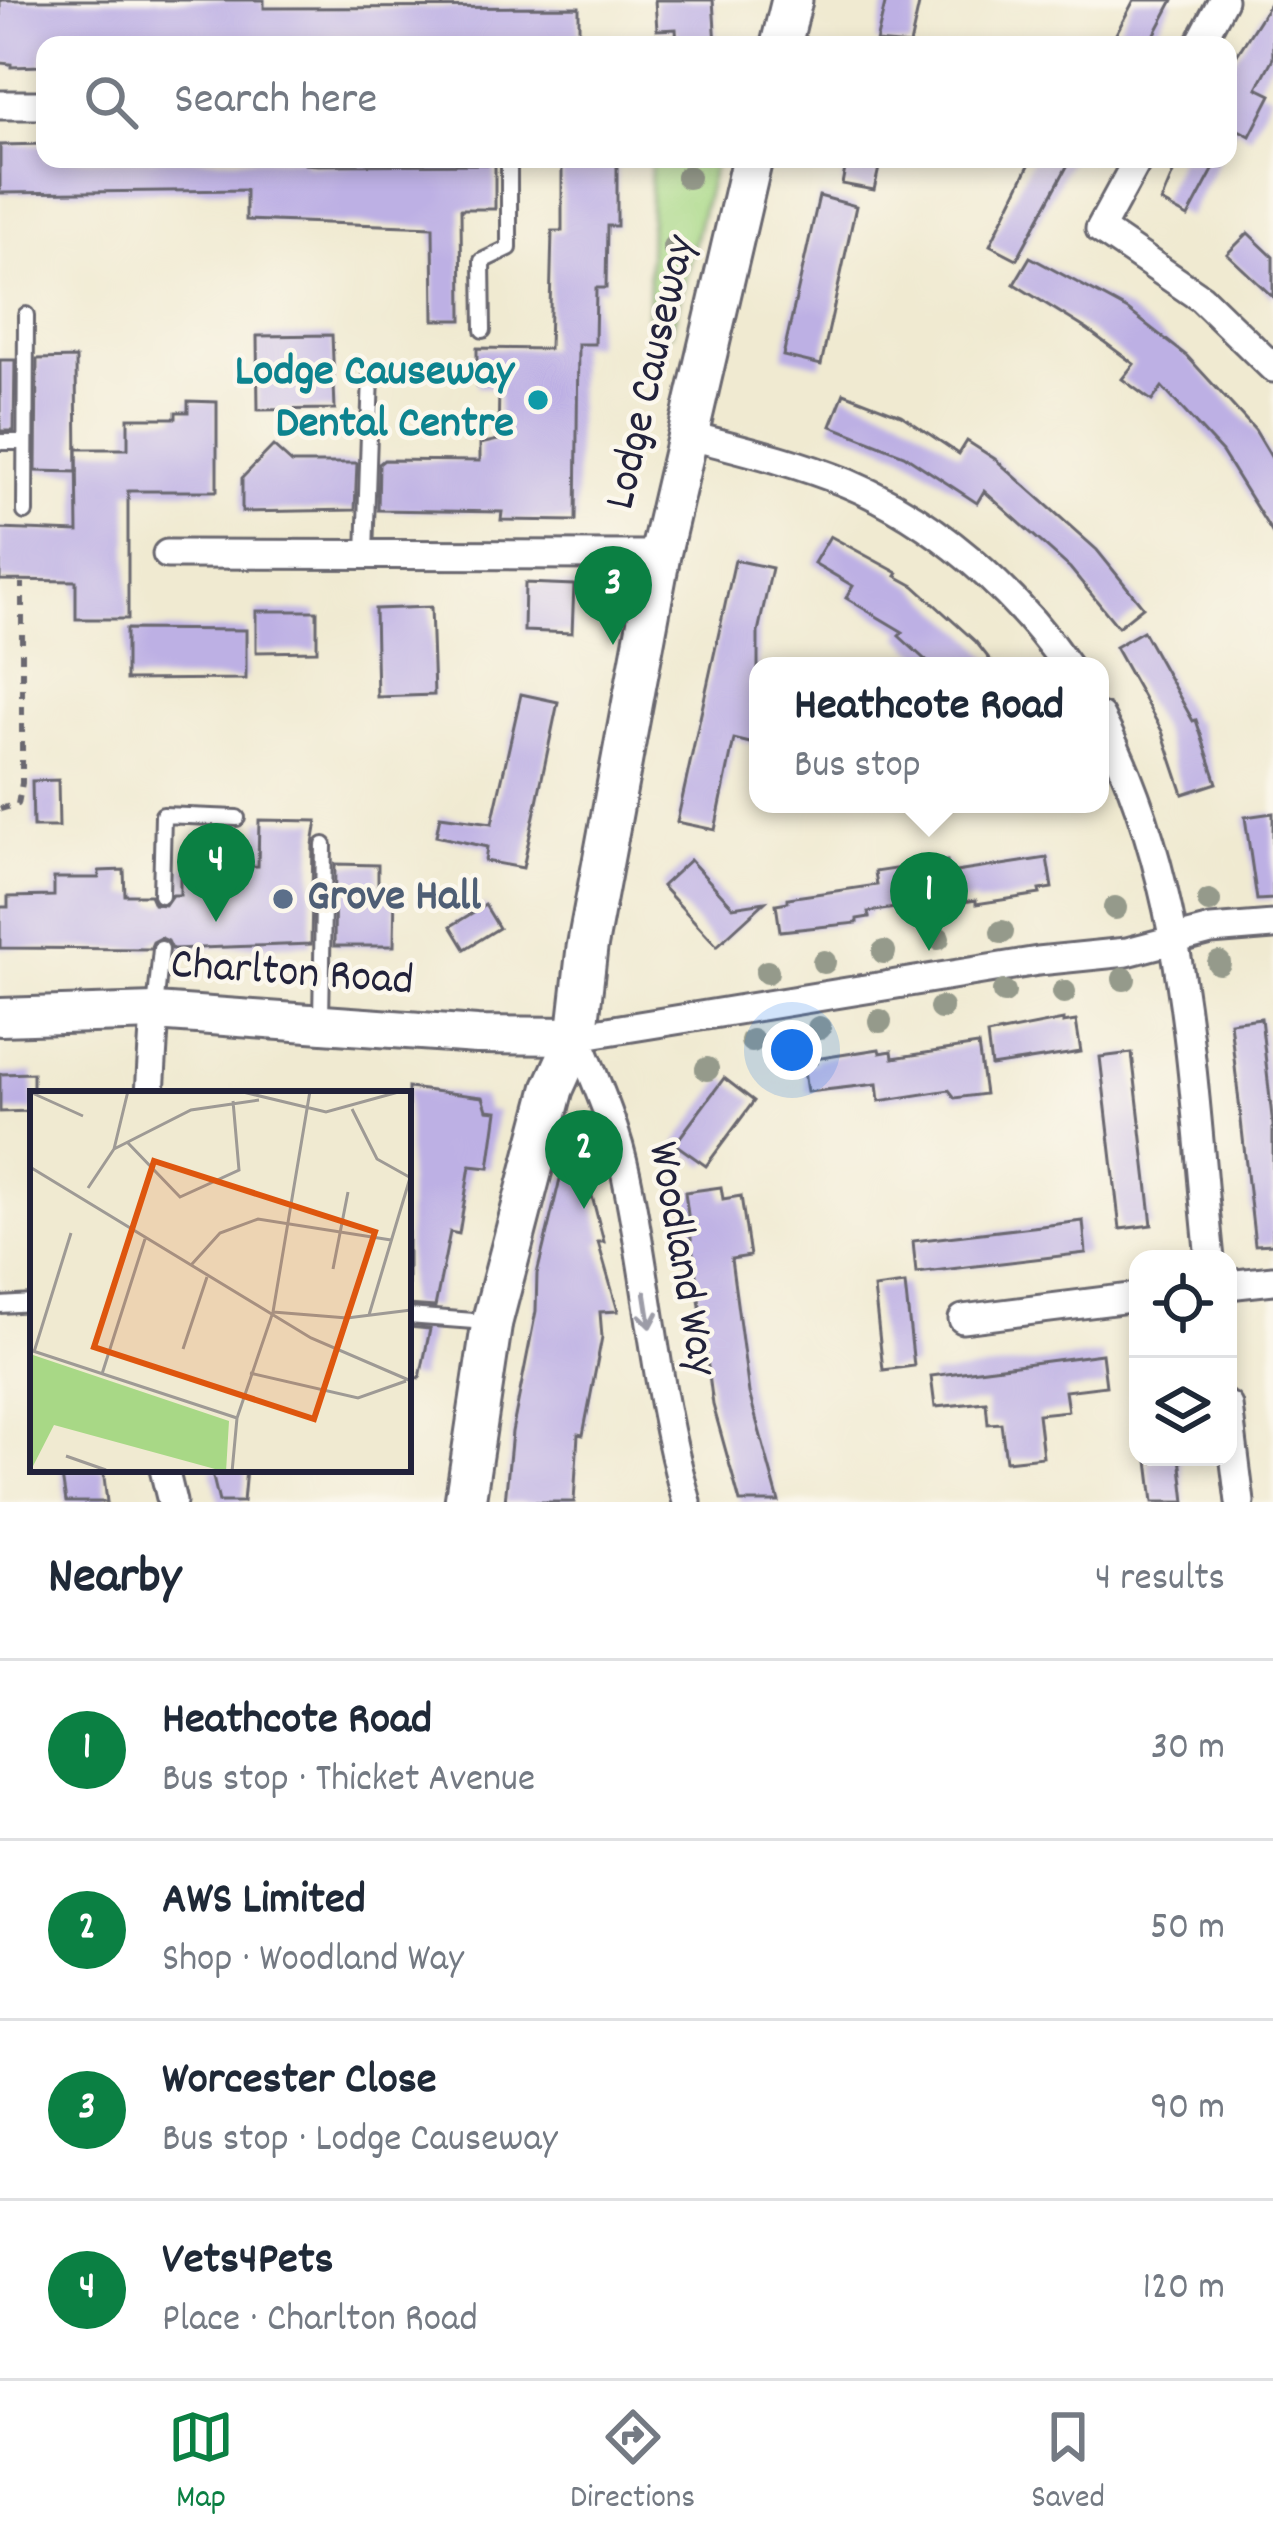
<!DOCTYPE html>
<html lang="en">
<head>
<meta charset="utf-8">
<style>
  :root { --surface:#fff; --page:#f2f2f3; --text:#1f2937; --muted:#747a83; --line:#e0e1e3; --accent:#0b8043 }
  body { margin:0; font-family:Dekko,sans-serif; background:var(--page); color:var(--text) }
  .controls { position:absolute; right:36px; bottom:36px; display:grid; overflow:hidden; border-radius:24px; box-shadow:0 6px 18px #0003 }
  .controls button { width:108px; height:108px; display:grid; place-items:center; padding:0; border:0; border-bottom:3px solid var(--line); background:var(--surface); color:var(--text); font:60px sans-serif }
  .you { position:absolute; left:792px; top:1050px; width:42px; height:42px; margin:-30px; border:9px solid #fff; border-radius:50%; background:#1a73e8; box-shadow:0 0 0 18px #1a73e833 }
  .badge { display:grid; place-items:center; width:78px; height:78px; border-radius:50%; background:var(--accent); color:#fff; font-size:39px; font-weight:700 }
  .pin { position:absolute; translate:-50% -99px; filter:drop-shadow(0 3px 6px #0008) }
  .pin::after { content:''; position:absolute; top:63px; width:42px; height:36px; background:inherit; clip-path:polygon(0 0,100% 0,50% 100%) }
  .popup { position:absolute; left:749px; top:657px; width:360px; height:156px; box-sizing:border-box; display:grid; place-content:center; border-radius:24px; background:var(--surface); filter:drop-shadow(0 3px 9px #0005); font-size:39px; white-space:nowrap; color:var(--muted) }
  .popup b { font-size:45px; color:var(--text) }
  .popup::after { content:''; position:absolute; left:50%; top:100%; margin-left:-24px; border:24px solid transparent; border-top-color:var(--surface) }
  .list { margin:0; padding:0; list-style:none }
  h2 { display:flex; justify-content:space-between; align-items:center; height:156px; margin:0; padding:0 48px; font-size:51px }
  h2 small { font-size:39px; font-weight:400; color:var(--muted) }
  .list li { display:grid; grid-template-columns:78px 1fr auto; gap:36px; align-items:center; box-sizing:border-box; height:180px; padding:0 48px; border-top:3px solid var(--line) }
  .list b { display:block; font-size:45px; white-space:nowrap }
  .list p { margin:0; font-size:39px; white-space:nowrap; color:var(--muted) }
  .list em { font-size:39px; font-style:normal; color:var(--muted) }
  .icon { flex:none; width:66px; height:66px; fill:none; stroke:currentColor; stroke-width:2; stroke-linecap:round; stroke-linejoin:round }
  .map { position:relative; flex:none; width:1273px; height:1502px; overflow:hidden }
  .search { position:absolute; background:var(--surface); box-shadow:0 6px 18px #0003; left:36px; right:36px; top:36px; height:132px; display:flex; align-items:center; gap:30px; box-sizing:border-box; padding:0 42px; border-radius:24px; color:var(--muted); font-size:45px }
  .sheet { height:876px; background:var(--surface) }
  nav { display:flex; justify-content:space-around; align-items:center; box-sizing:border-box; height:168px; border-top:3px solid var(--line); background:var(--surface); font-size:33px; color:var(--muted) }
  nav a { display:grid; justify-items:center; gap:6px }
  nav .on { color:var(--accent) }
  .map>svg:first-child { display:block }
  .green { fill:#a8d886; stroke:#657d60; stroke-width:3 }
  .building { fill:#bdb0e4 }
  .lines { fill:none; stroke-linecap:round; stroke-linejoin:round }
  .service-casing { stroke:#6a6870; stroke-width:20 }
  .minor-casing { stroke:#6a6870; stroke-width:33 }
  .tertiary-casing { stroke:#6a6870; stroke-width:42 }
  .secondary-casing { stroke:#6a6870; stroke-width:45 }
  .path { stroke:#6a6870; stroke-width:6; stroke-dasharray:9 9; stroke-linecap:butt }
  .service { stroke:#fff; stroke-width:14 }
  .minor { stroke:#fff; stroke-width:27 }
  .tertiary { stroke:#fff; stroke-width:36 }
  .secondary { stroke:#fff; stroke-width:39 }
  .tree { fill:#959a8b }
  .oneway { stroke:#9c9ca7 }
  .culture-dot { fill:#0f9aa8; stroke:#fbf7ec; stroke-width:4.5 }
  .service-dot { fill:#5c6f8a; stroke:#fbf7ec; stroke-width:4.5 }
  .labels { text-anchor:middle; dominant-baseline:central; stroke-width:9; stroke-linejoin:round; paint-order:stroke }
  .street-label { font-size:45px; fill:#22223b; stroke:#fbf7ec }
  .culture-label { font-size:45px; font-weight:bold; fill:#0d838f; stroke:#fbf7ec; text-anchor:end }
  .service-label { font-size:45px; font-weight:bold; fill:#4e5e75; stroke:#fbf7ec; text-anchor:start }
  .inset-road { fill:none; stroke:#9e9a95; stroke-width:3 }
  .view { fill:#de560e; fill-opacity:0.15; stroke:#de560e; stroke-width:6 }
  .inset-edge { fill:none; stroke:#22223b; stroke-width:6 }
</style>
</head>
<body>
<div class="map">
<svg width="1273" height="1502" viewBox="0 0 1273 1502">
  <rect width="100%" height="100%" fill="#fbf7ec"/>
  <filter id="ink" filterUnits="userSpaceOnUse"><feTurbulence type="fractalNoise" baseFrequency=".00833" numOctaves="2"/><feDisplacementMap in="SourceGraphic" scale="24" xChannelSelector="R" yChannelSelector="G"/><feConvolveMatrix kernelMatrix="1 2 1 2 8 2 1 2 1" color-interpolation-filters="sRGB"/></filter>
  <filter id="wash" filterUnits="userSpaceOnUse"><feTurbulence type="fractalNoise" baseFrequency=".004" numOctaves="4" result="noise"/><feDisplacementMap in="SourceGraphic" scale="48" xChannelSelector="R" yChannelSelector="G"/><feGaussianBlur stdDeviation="2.7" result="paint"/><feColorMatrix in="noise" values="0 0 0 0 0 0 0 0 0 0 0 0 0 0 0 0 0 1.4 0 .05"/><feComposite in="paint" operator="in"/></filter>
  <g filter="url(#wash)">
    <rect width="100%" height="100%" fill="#f0ead1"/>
    <path class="green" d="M651,159H716L671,333L652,335L648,331Z"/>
    <g id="blocks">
      <g class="building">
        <path d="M0,0H264V8L579,7V45H45L42,66L11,67V64L0,63Z"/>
        <path d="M655,0H713L716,45H677L676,29L657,30Z"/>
        <path d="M886,0H920L910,45L876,42Z"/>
        <path d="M1134,0H1173L1149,45H1110Z"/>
        <path d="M1272,0L1273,58L1257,88L1271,95L1250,136L1235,128L1228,141V69Z"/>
        <path d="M45,144V159H305V164L318,165L495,164V209H461L462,320H434L433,227L246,220V190L0,193V145Z"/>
        <path d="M562,159H617V226H607L606,288H596L595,344H578L576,521L501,520L502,512L378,510L379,464L384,460L480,461V444L498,440L499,387H477V348L549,349L552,231H562Z"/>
        <path d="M847,159H881L874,190L842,184Z"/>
        <path d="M1032,159H1071L1017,259L990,245Z"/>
        <path d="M1179,159H1219L1188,217L1161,202Z"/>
        <path d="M819,196L856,206L821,365L783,356Z"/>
        <path d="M1248,233L1273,257V297L1227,254Z"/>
        <path d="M1030,257L1128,310L1187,356L1255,430L1273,460V534L1222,452L1162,387L1152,401L1122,379L1134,364L1088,330L1014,284Z"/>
        <path d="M332,335L335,409L258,410L257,336Z"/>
        <path d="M76,358L77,472L36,471L37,359Z"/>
        <path d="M0,360H15L14,431H0Z"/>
        <path d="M844,393L901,415L959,454L967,441L995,459L1097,550L1143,607L1118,627L1070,568L984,491L977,503L904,455L831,426Z"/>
        <path d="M188,401L217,402V491H128V619H76V581L0,580V529L78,532L77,449H128V418H176V412H188Z"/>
        <path d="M273,446L292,463H357L355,510L242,512V478Z"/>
        <path d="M830,536L898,573L896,576L914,586L976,642L995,666H932L899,636L903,632L846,598L853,586L814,563Z"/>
        <path d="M735,560L772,568L758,632V745L734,739L715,830L677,822Z"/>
        <path d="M525,583L574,585L572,633L524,631Z"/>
        <path d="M431,607L434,695L377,697L375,609Z"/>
        <path d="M256,611H317V651L256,652Z"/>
        <path d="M126,629L246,630V679L126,680Z"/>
        <path d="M1143,631L1193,721L1196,720L1217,783L1183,794L1162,731L1115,647Z"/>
        <path d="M521,694L558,702L523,868L485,861L487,847L436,836L440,816L492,823Z"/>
        <path d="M58,780L59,827H33L32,781Z"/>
        <path d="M1273,813V899L1257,900L1245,817Z"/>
        <path d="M259,820L317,821L313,845L311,944L172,949L168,941L161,938L153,942L150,949L0,948V907H8V897L54,896V878H99V871L124,870L125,895H150L154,904L165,905L172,895H180V867L258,866Z"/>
        <path d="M1047,858L1052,888L1039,890L1040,894L976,904V900L963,902L962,898L868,912L869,917L857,919V923L780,931L776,904L788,902V898L877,885L875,872L947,861L949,873Z"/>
        <path d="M690,860L733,907L765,902L717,946L662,886Z"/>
        <path d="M335,864L378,865V887H395L394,946H334Z"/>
        <path d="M485,905L499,928L465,949L451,926Z"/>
        <path d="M1261,1018L1273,1126V1244L1255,1245L1230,1022Z"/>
        <path d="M1063,1020V1023L1076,1021L1081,1052L991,1066L987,1035Z"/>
        <path d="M978,1045L985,1094L955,1098L949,1090L879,1101L877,1084L807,1092L803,1064L816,1063L815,1059L879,1049L880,1053L892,1051L893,1058Z"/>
        <path d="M1132,1053L1152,1225L1120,1229L1100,1057Z"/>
        <path d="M33,1073V1111L0,1112V1074Z"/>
        <path d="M724,1078L754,1101L706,1166L675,1144Z"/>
        <path d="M408,1088L483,1097L487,1110L497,1111L489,1168L470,1166L459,1234L450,1232L435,1307L408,1305Z"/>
        <path d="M572,1176L587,1177L604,1242H598L618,1311L600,1312L602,1337L583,1435L578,1434L574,1502H505L512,1432L536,1311L537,1274L560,1179Z"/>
        <path d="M721,1187L723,1199L741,1196L750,1256L731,1259L749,1393L779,1502H740L713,1405L685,1192Z"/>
        <path d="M1083,1221L1086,1253L916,1273L913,1241Z"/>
        <path d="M905,1284L914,1366L883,1370L874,1288Z"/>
        <path d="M408,1327L430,1329L420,1378L408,1377Z"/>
        <path d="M1102,1354L1106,1386L1065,1391L1068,1411L1038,1414L1043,1457L1006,1461L1001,1423L988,1424L986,1402L935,1407L931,1376Z"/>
        <path d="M1180,1457L1185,1502H1153L1148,1461Z"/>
        <path d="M61,1469H103L107,1502H66Z"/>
        <path d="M211,1469H246L243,1502H219Z"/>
      </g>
    </g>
  </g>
  <g filter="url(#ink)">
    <use href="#blocks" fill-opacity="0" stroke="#6a6870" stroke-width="3"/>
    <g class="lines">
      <defs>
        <g id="service">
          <path d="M483,330L482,261L509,248V159"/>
          <path d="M0,442H25"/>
          <path d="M25,512L26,315"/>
          <path d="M365,554L371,374"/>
          <path d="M161,895L163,815L237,818"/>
          <path d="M155,1010L161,949"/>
          <path d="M321,1019L324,845"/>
          <path d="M0,1305L33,1303"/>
          <path d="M408,1316L487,1322"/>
        </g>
        <g id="minor">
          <path d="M1199,45L1223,0"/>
          <path d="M0,105H45"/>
          <path d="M1138,159L1100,229L1201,298L1273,368"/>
          <path d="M687,435C741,449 796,462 847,483C935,520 1013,589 1067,666"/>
          <path d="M167,554L660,555"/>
          <path d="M1100,717C1188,883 1191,1076 1210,1259"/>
          <path d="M150,1094L155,1012"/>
          <path d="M1228,1285L1273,1280"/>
          <path d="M963,1319L1138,1297"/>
          <path d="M1228,1406L1240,1502"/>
          <path d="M164,1469L172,1502"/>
          <path d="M687,1502C656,1395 649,1284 626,1175C616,1127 596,1082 577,1036L1038,961L1127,952L1211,930L1273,925"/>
        </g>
        <path id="tertiary" d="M0,1017L155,1012L477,1035L577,1036"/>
        <g id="secondary">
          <path d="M781,45L792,0"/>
          <path d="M465,1502L492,1322L553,1089L577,1036L587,948L660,555L752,159"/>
        </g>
      </defs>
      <use href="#service" class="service-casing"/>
      <use href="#minor" class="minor-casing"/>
      <use href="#tertiary" class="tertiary-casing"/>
      <use href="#secondary" class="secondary-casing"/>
      <path class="path" d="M0,809L18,804L22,783V583"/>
      <use href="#service" class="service"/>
      <use href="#minor" class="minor"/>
      <use href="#tertiary" class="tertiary"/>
      <use href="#secondary" class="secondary"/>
    </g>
    <g class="tree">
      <circle cx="688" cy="177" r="12"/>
      <circle cx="674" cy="247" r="12"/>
      <circle cx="1209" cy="901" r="12"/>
      <circle cx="1115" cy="908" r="12"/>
      <circle cx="1002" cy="932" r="12"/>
      <circle cx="938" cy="938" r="12"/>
      <circle cx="884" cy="952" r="12"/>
      <circle cx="824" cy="962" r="12"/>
      <circle cx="1219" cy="963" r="12"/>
      <circle cx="767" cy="972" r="12"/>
      <circle cx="1124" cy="979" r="12"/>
      <circle cx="1004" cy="992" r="12"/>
      <circle cx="1064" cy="992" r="12"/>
      <circle cx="941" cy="1008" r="12"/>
      <circle cx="880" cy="1021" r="12"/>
      <circle cx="819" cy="1028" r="12"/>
      <circle cx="752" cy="1041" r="12"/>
      <circle cx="707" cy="1069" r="12"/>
    </g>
    <defs><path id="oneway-shaft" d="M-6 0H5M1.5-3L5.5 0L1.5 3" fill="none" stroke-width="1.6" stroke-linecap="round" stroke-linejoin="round" transform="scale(3)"/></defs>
    <use class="oneway" href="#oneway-shaft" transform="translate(648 1310) rotate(81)"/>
  </g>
  <circle class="culture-dot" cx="538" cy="400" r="12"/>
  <circle class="service-dot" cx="283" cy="899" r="12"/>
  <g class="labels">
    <g class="street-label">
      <text transform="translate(653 373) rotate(-77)">Lodge Causeway</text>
      <text transform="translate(292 975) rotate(4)">Charlton Road</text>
      <text transform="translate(680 1259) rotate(80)">Woodland Way</text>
    </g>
    <g class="culture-label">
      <text x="514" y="374">Lodge Causeway<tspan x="514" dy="52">Dental Centre</tspan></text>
    </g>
    <g class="service-label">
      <text x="307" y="899">Grove Hall</text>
    </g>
  </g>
  <g transform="translate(30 1091)">
    <rect width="381" height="381" fill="#f0ead1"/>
    <path d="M0,263L199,330L196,381L24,334L0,381Z" fill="#a8d886"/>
    <path class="inset-road" d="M209,0L296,21L372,0M0,1L53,25M322,18L347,68L381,87M98,52L150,106L209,79L203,10M84,58L161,19L229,9M0,76L281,247L381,290M58,97L84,58L98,0M162,173L190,142L228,128L361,149M303,178L318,101M243,221L317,227L381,219M339,224L380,87M153,258L177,186M0,259L207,327M4,261L41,142M220,282L328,307L376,290M72,283L115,148M36,365L76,379M202,381L207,327L243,221L280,0"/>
    <path class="view" d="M124,70L345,141L284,328L64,256Z"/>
    <rect width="381" height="381" class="inset-edge"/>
  </g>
</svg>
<div class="controls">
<button><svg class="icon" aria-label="locate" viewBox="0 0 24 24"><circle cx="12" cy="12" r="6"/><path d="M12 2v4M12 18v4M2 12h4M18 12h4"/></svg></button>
<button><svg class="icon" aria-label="layers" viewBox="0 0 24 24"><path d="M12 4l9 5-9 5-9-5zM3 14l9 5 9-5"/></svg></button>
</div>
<div class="you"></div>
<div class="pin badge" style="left:929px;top:951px">1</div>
<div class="popup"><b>Heathcote Road</b>Bus stop</div>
<div class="pin badge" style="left:584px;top:1209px">2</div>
<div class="pin badge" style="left:613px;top:645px">3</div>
<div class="pin badge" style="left:216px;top:922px">4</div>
<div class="search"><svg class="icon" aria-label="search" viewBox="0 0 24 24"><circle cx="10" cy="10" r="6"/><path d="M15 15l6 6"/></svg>Search here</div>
</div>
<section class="sheet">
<h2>Nearby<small>4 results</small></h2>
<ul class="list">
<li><span class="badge">1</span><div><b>Heathcote Road</b><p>Bus stop · Thicket Avenue</p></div><em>30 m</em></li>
<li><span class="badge">2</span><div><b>AWS Limited</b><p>Shop · Woodland Way</p></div><em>50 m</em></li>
<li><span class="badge">3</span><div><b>Worcester Close</b><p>Bus stop · Lodge Causeway</p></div><em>90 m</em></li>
<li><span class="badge">4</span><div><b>Vets4Pets</b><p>Place · Charlton Road</p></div><em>120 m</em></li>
</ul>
</section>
<nav>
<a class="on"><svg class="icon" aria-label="map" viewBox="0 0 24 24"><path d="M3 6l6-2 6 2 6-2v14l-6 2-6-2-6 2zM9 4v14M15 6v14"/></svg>Map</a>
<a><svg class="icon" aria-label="directions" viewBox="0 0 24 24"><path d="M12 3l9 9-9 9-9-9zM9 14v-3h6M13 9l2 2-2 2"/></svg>Directions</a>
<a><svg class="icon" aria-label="saved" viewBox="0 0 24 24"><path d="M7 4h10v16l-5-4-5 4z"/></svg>Saved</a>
</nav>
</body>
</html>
